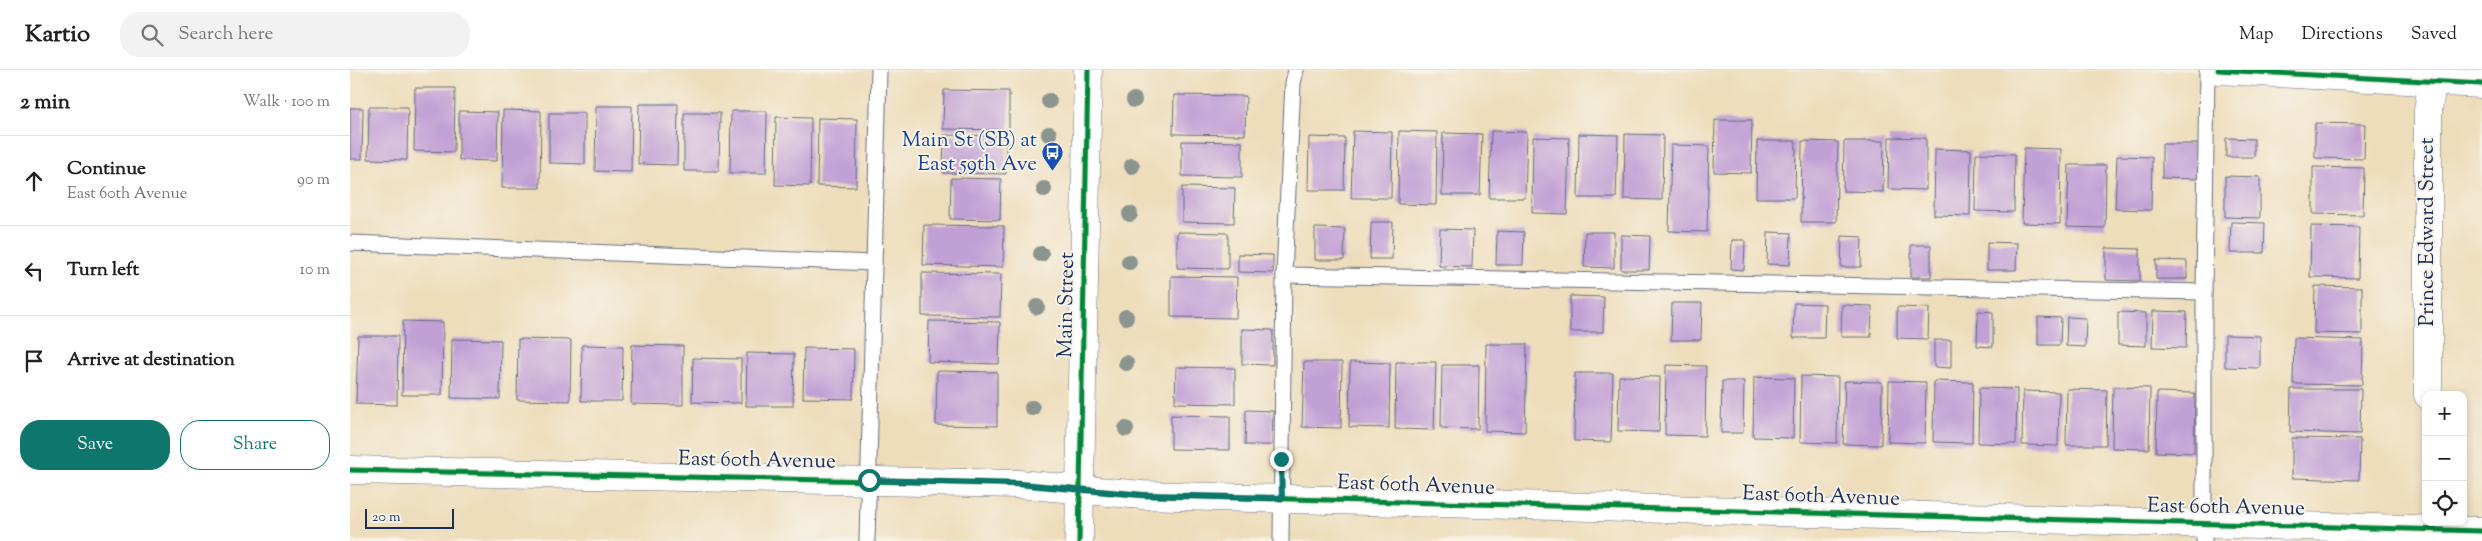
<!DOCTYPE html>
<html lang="en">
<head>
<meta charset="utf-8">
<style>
  :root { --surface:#fff; --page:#f2f2f2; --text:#202124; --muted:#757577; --line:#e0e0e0; --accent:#0f766e }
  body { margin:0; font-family:"Sorts Mill Goudy",serif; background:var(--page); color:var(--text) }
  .controls { position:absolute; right:15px; bottom:15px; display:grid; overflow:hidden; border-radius:10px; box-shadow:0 2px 8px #0003 }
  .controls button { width:45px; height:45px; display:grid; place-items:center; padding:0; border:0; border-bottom:1px solid var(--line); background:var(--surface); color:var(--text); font:25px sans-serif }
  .scale { position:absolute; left:15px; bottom:12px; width:89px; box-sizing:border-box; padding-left:5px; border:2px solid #1b2f5e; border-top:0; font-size:14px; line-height:18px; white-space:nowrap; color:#1b2f5e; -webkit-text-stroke:4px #f7f3e8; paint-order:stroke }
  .stop { position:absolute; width:15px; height:15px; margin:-11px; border:4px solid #0f766e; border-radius:50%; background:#fff }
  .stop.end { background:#0f766e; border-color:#fff; box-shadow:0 1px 5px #0008 }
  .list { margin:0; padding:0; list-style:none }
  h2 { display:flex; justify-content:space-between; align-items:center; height:65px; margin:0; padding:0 20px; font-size:21px }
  h2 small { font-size:16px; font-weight:400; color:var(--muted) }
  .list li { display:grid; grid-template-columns:32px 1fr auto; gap:15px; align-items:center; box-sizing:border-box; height:90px; padding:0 20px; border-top:1px solid var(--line) }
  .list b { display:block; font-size:19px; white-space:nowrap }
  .list p { margin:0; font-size:16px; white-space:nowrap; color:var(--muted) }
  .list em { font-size:16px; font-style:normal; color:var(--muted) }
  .actions { display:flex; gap:10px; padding:15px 20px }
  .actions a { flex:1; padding:11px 0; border:1px solid var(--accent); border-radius:20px; text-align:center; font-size:18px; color:var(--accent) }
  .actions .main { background:var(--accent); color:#fff }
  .icon { flex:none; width:28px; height:28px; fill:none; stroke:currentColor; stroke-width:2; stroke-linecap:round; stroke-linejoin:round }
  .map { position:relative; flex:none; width:2132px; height:471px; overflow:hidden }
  header { display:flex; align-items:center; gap:30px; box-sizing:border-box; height:70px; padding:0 25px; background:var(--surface); border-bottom:1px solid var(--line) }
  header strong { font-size:24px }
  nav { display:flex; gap:28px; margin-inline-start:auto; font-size:18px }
  .search { width:350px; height:45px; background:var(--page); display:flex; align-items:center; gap:12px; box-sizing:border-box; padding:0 18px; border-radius:20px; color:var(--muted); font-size:19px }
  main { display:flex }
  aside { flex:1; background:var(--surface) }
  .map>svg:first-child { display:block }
  .building { fill:#c1a0d5 }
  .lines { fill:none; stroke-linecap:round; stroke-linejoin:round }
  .service-casing { stroke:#656c7f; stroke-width:17 }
  .minor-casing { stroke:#656c7f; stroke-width:29 }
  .secondary-casing { stroke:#656c7f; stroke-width:29 }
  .service { stroke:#fff; stroke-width:15 }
  .minor { stroke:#fff; stroke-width:28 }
  .secondary { stroke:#fff; stroke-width:28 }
  .cycleway-casing { stroke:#f7f3e8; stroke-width:8 }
  .cycleway { stroke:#00873e; stroke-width:5 }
  .tree { fill:#8b948e }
  .route { stroke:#0f766e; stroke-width:6 }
  .labels { text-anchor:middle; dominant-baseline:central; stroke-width:4; stroke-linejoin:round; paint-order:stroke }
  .transit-label { font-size:21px; fill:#164399; stroke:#f7f3e8; text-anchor:end }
  .street-label { font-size:21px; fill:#1b2f5e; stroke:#f7f3e8 }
</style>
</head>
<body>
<header>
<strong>Kartio</strong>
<div class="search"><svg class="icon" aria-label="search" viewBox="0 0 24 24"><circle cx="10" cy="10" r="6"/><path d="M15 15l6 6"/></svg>Search here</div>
<nav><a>Map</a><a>Directions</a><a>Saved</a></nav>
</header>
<main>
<aside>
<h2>2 min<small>Walk · 100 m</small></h2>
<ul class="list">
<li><svg class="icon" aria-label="ahead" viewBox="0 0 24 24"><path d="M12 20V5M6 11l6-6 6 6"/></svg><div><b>Continue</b><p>East 60th Avenue</p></div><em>90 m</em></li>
<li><svg class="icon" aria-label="left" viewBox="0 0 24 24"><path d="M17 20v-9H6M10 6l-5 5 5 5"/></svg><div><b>Turn left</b></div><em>10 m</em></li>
<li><svg class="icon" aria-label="arrive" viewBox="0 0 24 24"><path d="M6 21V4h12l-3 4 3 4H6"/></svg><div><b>Arrive at destination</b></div></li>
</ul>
<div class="actions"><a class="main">Save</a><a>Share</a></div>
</aside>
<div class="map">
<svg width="2132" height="471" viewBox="0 0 2132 471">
  <rect width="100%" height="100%" fill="#f7f3e8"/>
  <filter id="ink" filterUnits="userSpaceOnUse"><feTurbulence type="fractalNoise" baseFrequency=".02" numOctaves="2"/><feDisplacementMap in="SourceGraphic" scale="10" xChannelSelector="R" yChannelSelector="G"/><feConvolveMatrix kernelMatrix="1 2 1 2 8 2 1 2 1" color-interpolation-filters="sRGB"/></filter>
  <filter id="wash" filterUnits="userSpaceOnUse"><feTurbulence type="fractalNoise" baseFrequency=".0096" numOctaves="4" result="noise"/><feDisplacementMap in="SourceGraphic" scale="20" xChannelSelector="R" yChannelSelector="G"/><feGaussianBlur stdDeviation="1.12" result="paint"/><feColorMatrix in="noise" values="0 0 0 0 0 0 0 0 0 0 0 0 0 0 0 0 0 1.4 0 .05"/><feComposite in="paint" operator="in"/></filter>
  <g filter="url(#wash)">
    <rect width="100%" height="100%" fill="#edb"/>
    <g id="blocks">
      <g class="building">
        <path d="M65,18H105L104,82L64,81Z"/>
        <path d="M594,20L659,21V60L593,59Z"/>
        <path d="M824,25L896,26L895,65L823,64Z"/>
        <path d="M289,34H328L327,95L288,94Z"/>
        <path d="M246,36H282L281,102L245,101Z"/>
        <path d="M19,37H58L57,90L18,89Z"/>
        <path d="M0,38H13L12,89H0Z"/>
        <path d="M153,40L191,41L190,118H152Z"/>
        <path d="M109,41L148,42L147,91L109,90Z"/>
        <path d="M381,41H417L416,103H380Z"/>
        <path d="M199,43H235V94L199,93Z"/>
        <path d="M334,43H370L369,101H334Z"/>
        <path d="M426,47L461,48L460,116L425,115Z"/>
        <path d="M468,48L507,49L506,117L467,116Z"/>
        <path d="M1365,50H1402L1401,103L1364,102Z"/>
        <path d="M1965,53L2015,54L2014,89L1965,88Z"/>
        <path d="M1003,61L1042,62L1041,128H1001Z"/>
        <path d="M1049,61L1087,62L1086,135L1048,134Z"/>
        <path d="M1141,61L1177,62L1175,128H1139Z"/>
        <path d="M1093,63L1132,64L1130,125H1092Z"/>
        <path d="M1229,64L1268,65L1266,128H1228Z"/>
        <path d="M1275,64L1313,65L1312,130L1274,129Z"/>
        <path d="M594,65L656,66V104L593,103Z"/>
        <path d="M959,67L995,68L994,120H958Z"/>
        <path d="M1183,67L1219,68L1217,144L1182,143Z"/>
        <path d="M1539,67L1576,68V120L1538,119Z"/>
        <path d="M1876,68L1904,69V87H1876Z"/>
        <path d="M832,71L892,72V107L832,106Z"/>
        <path d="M1407,71H1446L1445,128H1406Z"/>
        <path d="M1452,71L1488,72L1486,152H1451Z"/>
        <path d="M1494,71H1534L1533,122L1493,121Z"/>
        <path d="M1812,74H1849L1848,109L1812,108Z"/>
        <path d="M1321,75L1359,76L1357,162L1319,161Z"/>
        <path d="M1674,78L1711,79L1710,154L1672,153Z"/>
        <path d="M1585,79L1621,80L1620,146L1584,145Z"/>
        <path d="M1626,83L1665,84L1664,142L1625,141Z"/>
        <path d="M1767,86L1802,87L1801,140L1765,139Z"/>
        <path d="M1719,95H1756L1755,158L1717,157Z"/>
        <path d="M1963,97L2014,98L2013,145L1963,144Z"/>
        <path d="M1875,106L1910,107V148L1875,147Z"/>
        <path d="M601,108L651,109L650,150L600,149Z"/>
        <path d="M832,117L885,118L884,153L832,152Z"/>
        <path d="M1021,152H1043L1042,189H1020Z"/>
        <path d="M1881,152L1915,153L1914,183H1880Z"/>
        <path d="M574,155L654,156L653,197L573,195Z"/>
        <path d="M1961,156L2009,157L2008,208L1960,207Z"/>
        <path d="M965,158L995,159L994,190H965Z"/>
        <path d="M1090,159L1123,160L1122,197L1089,196Z"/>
        <path d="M1147,161L1174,162L1173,195H1146Z"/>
        <path d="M827,162L878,163V199L827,198Z"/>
        <path d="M1235,162H1264V198L1234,197Z"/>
        <path d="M1418,162L1441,163L1440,195L1417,194Z"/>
        <path d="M1271,165L1300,166L1299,200H1271Z"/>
        <path d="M1492,166L1512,167L1511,197H1491Z"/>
        <path d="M1382,170H1395L1394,200L1381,199Z"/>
        <path d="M1637,172L1667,173L1666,200H1637Z"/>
        <rect x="1561" y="175" width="20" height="32"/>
        <path d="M1756,178L1790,179V211L1756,210Z"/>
        <path d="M888,184L923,185V203L888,202Z"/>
        <path d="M1806,190L1837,191V209H1806Z"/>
        <path d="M572,203L651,204L650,247L572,246Z"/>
        <path d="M821,206L887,207L886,248L821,247Z"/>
        <path d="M1965,216L2012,217V264L1964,263Z"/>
        <path d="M1220,226L1254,227L1253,262H1220Z"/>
        <path d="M1322,233H1352L1351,270H1321Z"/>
        <path d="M1444,233L1475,234L1474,268H1443Z"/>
        <path d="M1492,235L1522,236L1521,267H1491Z"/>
        <path d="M1547,237L1579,238L1578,269L1547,268Z"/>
        <path d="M1628,241L1643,242V277L1627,276Z"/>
        <path d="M1803,241L1837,242L1836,278L1802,277Z"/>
        <path d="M1768,242L1796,243V276L1768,275Z"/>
        <path d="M1688,247L1711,248L1710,275H1688Z"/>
        <path d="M1717,247L1736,248L1735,277L1716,276Z"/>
        <path d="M53,251L93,252L92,325H52Z"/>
        <path d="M579,251L650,252L649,294L578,292Z"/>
        <path d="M892,259L923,260V295L892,294Z"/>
        <path d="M1875,265L1910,266V298L1875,297Z"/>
        <path d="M8,266H48L47,335L6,334Z"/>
        <path d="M1944,268L2013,270L2012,315L1943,314Z"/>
        <path d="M102,269L151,270L150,329L101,328Z"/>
        <path d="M168,269L221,270L220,331L167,330Z"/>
        <path d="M1584,270H1601V298L1584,297Z"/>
        <path d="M1136,274H1177L1175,362L1135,361Z"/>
        <path d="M232,275L273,276L272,331H231Z"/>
        <path d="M282,275L333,276V335L281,334Z"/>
        <path d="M454,278L504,279L503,329L453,328Z"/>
        <path d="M397,283L444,284L443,336H396Z"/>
        <path d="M343,288L391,289V333L342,332Z"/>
        <path d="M954,292H992L991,358L952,357Z"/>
        <path d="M1000,292L1040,293L1039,358L999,357Z"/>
        <path d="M1046,292H1086L1084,360L1045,359Z"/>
        <path d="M1092,295H1129L1128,359L1091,358Z"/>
        <path d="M1316,295L1356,296L1355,366L1315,365Z"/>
        <path d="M826,297L885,298V334L825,333Z"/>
        <path d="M587,301L647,302V356L586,355Z"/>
        <path d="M1225,303H1263L1261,372L1224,371Z"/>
        <path d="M1269,306L1310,307L1309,362L1268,361Z"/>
        <path d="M1451,306L1488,307L1487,373L1450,372Z"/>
        <path d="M1404,307L1444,308L1443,368L1403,367Z"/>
        <path d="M1372,311H1394L1393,363H1371Z"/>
        <path d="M1495,311L1532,312L1531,375L1493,374Z"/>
        <path d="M1539,311L1576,312L1575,373L1538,372Z"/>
        <path d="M1584,311L1623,312L1622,373L1583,372Z"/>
        <path d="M1763,317L1800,318L1799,379L1762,378Z"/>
        <path d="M1629,318L1667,319L1666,374L1628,373Z"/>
        <path d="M1717,319L1757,320L1756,375H1716Z"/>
        <path d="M1941,319H2011L2010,364L1940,362Z"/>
        <path d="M1673,321L1709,322L1708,376L1672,375Z"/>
        <path d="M1807,322L1845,323L1844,383L1806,382Z"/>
        <path d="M896,340L923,341L922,375H895Z"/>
        <path d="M821,345L880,346V380L821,379Z"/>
        <path d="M1942,368L2010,369L2009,410L1942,408Z"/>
      </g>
    </g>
  </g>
  <g filter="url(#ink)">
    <use href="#blocks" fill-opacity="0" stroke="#656c7f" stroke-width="1"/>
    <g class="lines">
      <defs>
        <g id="service">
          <path d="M0,173L524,193"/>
          <path d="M934,205L1854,222"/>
          <path d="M517,471L529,0"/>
          <path d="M931,471L934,205L943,13L946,0"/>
          <path d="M1854,471V222L1857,0"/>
        </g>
        <g id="minor">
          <path d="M1868,0L2132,14"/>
          <path d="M2078,325V41L2084,0"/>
          <path d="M0,400L669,414L792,425L2132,461"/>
        </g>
        <path id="secondary" d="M729,471L738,0"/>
      </defs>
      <use href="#service" class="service-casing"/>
      <use href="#minor" class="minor-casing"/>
      <use href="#secondary" class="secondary-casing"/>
      <use href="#service" class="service"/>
      <use href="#minor" class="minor"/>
      <use href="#secondary" class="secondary"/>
      <defs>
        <g id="cycleway">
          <path d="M1868,0L2132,14"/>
          <path d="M0,400L669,414L792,425L2132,461"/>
          <path d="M729,471L738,0"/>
        </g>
      </defs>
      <use href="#cycleway" class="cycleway-casing"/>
      <use href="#cycleway" class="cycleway"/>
    </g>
    <g class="tree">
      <circle cx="784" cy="30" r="8"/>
      <circle cx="699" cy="31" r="8"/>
      <circle cx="699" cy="64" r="8"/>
      <circle cx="782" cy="96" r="8"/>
      <circle cx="694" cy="119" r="8"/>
      <circle cx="780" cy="144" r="8"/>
      <circle cx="691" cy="184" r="8"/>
      <circle cx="779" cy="192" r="8"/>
      <circle cx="687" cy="237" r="8"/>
      <circle cx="776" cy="247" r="8"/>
      <circle cx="776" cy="293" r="8"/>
      <circle cx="682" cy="338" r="8"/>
      <circle cx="776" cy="359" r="8"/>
    </g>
  </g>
  <g class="lines" filter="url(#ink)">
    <path class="route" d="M519,410L669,414L792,425L932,428L931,389"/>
  </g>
  <defs>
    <symbol id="bus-pin" viewBox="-11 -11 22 30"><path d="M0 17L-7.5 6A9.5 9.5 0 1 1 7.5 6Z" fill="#1a4fb4" stroke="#f7f3e8"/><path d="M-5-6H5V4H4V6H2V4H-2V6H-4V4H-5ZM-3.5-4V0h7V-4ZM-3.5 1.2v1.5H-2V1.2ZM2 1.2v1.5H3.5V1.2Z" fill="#fff"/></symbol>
  </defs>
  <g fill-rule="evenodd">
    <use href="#bus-pin" x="690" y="70" width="25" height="34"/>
  </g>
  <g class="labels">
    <g class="transit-label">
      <text x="687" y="71">Main St (SB) at<tspan x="687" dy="24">East 59th Ave</tspan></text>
    </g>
    <g class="street-label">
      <text transform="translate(2078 162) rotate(-90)">Prince Edward Street</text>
      <text transform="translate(717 235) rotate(-89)">Main Street</text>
      <text transform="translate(407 391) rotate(1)">East 60th Avenue</text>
      <text transform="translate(1066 416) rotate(2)">East 60th Avenue</text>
      <text transform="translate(1471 427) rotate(2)">East 60th Avenue</text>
      <text transform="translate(1876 438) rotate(1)">East 60th Avenue</text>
    </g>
  </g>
</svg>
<div class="controls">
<button>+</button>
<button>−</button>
<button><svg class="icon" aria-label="locate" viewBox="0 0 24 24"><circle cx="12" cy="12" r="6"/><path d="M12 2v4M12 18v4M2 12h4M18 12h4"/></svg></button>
</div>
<div class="scale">20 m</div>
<div class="stop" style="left:519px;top:410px"></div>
<div class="stop end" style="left:931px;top:389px"></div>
</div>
</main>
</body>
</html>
